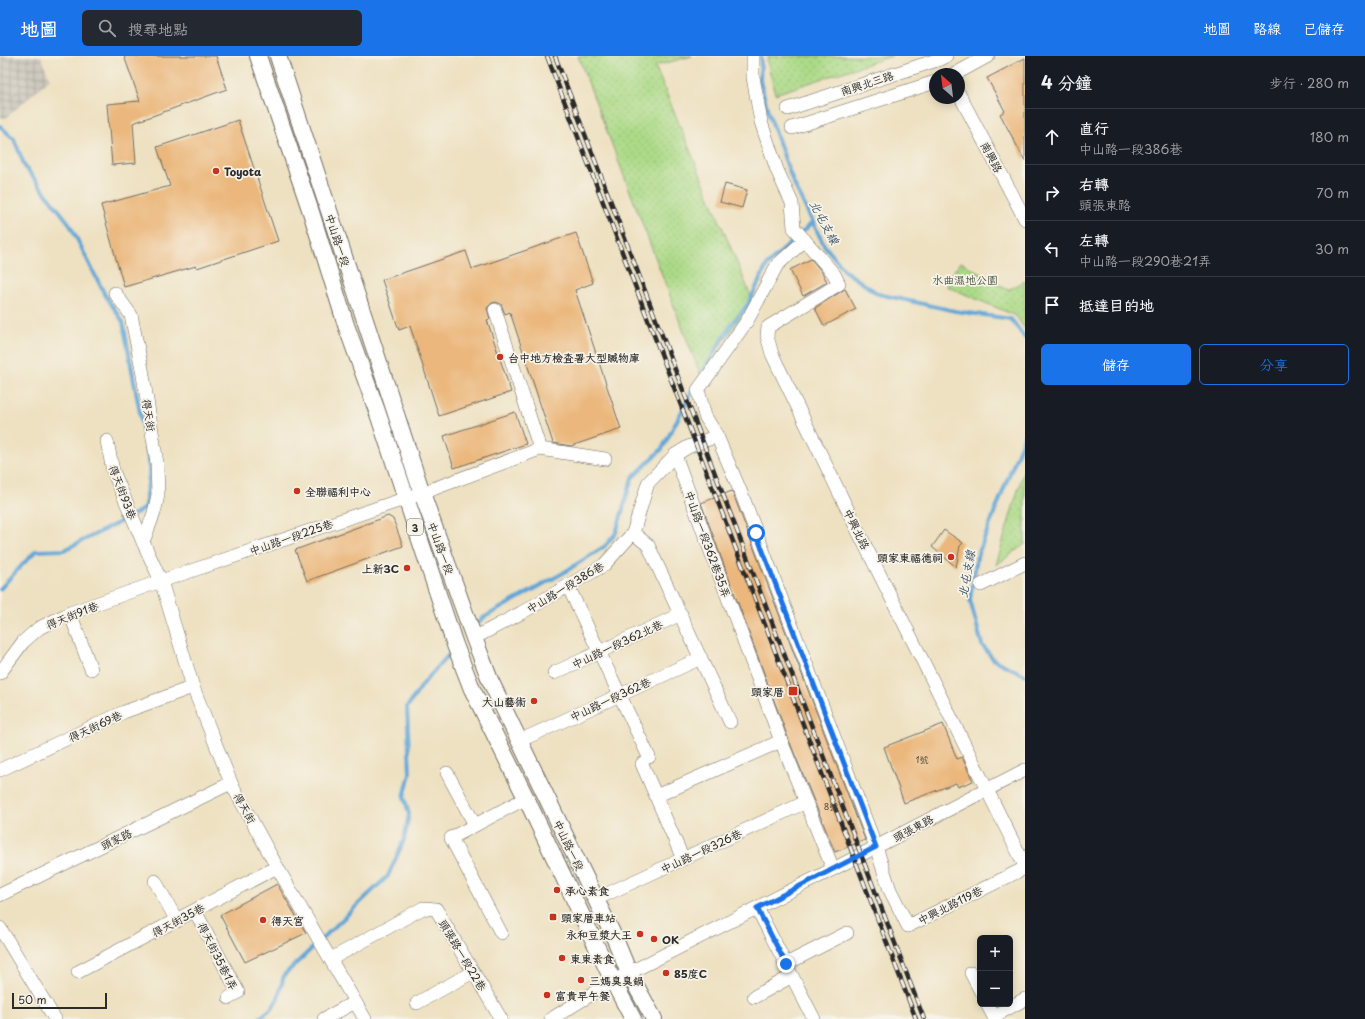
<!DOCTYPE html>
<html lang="zh-TW">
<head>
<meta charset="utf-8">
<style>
  :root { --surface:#171b24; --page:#242831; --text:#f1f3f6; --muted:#9ea1a6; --line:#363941; --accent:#1a73e8 }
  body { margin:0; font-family:"Playpen Sans","LXGW WenKai TC",sans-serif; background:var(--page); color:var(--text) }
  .controls { position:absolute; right:12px; bottom:12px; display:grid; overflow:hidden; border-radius:6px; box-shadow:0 2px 10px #0003 }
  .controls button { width:36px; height:36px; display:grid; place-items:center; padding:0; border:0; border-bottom:1px solid var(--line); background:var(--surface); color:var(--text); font:20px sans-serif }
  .compass { position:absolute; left:929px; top:12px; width:36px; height:36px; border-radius:50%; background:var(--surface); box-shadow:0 2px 10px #0003; rotate:332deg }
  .scale { position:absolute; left:12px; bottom:10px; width:95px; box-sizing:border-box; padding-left:4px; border:2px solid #2b2b2b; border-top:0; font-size:11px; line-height:14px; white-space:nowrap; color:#2b2b2b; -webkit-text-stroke:3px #f7f3e8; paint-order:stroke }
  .stop { position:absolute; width:12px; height:12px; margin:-9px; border:3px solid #1a73e8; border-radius:50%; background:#fff }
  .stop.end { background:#1a73e8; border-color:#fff; box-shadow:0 1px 4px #0008 }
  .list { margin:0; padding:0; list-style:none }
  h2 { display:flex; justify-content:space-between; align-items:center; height:52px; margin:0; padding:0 16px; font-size:17px }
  h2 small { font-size:13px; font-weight:400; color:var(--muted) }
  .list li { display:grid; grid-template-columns:26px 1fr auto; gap:12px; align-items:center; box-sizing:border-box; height:56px; padding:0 16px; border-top:1px solid var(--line) }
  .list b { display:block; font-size:15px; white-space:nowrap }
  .list p { margin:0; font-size:13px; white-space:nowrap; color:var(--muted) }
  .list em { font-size:13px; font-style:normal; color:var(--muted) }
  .actions { display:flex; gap:8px; padding:12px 16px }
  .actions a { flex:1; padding:9px 0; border:1px solid var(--accent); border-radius:6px; text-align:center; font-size:14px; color:var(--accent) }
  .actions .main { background:var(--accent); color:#fff }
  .icon { flex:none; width:22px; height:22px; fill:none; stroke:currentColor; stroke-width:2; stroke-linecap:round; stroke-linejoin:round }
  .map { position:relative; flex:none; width:1025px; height:963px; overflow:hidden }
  header { display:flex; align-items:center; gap:24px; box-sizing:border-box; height:56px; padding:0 20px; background:var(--accent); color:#fff }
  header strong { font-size:19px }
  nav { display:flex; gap:22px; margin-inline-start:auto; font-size:14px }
  .search { width:280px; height:36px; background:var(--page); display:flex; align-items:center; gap:10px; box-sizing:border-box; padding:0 14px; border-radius:6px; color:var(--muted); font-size:15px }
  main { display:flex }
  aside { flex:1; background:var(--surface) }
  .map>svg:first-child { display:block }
  .industrial { fill:url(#industrial-grid) }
  .grass { fill:url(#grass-dots); stroke:#6c8259 }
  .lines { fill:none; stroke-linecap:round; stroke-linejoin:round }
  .stream { stroke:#61a6d7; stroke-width:4 }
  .building { fill:#ebb77c }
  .minor-casing { stroke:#6f6b60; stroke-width:14 }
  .major-casing { stroke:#6f6b60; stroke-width:18 }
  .minor { stroke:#fff; stroke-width:13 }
  .major { stroke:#fff; stroke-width:16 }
  .rail-casing { stroke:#2b2b2b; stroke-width:4.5 }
  .rail { stroke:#f7f3e8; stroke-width:3; stroke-dasharray:9; stroke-linecap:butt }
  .route { stroke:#1a73e8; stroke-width:5 }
  .poi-dot { fill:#c8321e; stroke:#f7f3e8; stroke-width:1.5 }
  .labels { text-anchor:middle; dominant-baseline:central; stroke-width:3.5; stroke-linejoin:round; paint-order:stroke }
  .number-label { font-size:9px; fill:#5b4e3f }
  .shield { fill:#f7f3e8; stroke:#686764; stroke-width:1 }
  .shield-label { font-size:10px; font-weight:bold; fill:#2b2b2b }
  .street-label { font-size:11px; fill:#2b2b2b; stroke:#f7f3e8 }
  .poi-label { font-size:11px; font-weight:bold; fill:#2b2b2b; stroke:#f7f3e8; text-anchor:start }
  .park-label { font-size:11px; fill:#4b5742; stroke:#f7f3e8 }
  .water-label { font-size:12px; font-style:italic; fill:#3e5667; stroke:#f7f3e8 }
</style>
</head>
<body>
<header>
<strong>地圖</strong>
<div class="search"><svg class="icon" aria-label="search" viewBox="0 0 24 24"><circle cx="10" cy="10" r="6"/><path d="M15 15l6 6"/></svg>搜尋地點</div>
<nav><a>地圖</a><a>路線</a><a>已儲存</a></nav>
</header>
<main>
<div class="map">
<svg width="1025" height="963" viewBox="0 0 1025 963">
  <defs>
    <pattern id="industrial-grid" width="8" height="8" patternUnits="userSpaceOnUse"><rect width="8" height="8" fill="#c8c4b8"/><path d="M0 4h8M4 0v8" fill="none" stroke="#a39f96"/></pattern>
    <pattern id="grass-dots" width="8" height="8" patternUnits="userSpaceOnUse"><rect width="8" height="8" fill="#acda87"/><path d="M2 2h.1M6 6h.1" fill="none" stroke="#94bb75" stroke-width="1.8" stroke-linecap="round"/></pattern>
  </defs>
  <rect width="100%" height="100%" fill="#f7f3e8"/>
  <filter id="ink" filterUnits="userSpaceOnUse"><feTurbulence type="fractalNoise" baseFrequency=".025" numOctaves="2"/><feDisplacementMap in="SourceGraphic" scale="8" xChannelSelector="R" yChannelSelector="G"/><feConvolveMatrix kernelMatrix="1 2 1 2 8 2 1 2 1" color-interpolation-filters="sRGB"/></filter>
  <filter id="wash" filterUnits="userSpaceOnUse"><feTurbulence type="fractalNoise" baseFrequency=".012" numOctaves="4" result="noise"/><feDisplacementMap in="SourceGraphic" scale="16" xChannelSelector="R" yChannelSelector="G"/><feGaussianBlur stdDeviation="0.9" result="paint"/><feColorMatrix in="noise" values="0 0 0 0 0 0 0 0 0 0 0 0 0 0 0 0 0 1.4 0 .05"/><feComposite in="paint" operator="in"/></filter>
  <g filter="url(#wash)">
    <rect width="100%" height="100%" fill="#eee1c1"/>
    <path class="industrial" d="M0,0H41L50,23L6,62L0,61Z"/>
    <g class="grass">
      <path d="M578,0H692L655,10L753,245L700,318Z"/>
      <path d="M768,0H892L775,38L767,5Z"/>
      <path d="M961,206L1008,234L1025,225V273L1016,260L946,230L948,223Z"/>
      <path d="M1025,410V488L996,509Z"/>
    </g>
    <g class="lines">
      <g class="stream">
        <path d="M761,0L760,25L768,55L793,126L824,189L845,215L878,238L955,255L1011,263L1025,282"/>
        <path d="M0,70L14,83L25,111L69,167L104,237L123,266L150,411L145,452L122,465L64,494L36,495L24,507L0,533"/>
        <path d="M704,314L731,269L748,248L767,209L813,166"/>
        <path d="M1025,379L977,501L970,544L982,589L994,604L1025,619"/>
        <path d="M474,571L483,562L563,517L605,490L616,477L632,422L662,393L694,332"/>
        <path d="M258,963L272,952L278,942L284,919L388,820L404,784L409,758L404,741L410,718L407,651L426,624L453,594"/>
      </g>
    </g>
    <g id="blocks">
      <g class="building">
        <path d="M124,0H216L227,33L133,67L136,107L112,109L107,48L140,45Z"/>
        <path d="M1025,2V105L1000,58L1005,55L987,22Z"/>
        <path d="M238,64L278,185L197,212L196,210L124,231L101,149L170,130L157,91Z"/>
        <path d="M725,128L747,134L742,152L720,146Z"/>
        <path d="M576,177L593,227L575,234L621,373L571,390L553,387L510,256L505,258L501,248L496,246L492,247L487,252L490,263L487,264L511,336L439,360L410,270L399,274L382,224L466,195L472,213Z"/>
        <path d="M811,203L822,216L827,226L803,240L790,214Z"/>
        <path d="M845,233L856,253L824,270L815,252Z"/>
        <path d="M515,356L526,388L454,412L444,380Z"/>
        <path d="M732,435L865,784L835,796L788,682L701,447Z"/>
        <path d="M388,460L393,463L403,490L307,525L295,494Z"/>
        <path d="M944,474L963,487L960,490L956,511L932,491Z"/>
        <path d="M943,668L957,703L962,701L973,725L958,731L956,727L904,747L884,691Z"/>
        <path d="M277,828L306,877L245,906L220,859Z"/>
      </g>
    </g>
  </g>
  <g filter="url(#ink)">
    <use href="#blocks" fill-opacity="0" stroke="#6f6b60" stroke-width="1"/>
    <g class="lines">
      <defs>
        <g id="minor">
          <path d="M753,0V21L761,66L777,114L792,147L794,172L834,218L839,228L768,271L767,280L772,298L856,471L1025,810"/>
          <path d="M955,18L988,0"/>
          <path d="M959,38L1025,163"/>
          <path d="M788,53L940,3L946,0"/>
          <path d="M792,72L935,26"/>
          <path d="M805,184L777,209L747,265L698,334L705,360L717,380L742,439L876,791L890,834L908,870L1025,812"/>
          <path d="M115,237L131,259L142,313L157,407L158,439L154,457L143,486"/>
          <path d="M495,254L540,393"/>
          <path d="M107,385L113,415L143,486L161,525L193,631L231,727L277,811L365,963"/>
          <path d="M675,399L781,685L833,813"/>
          <path d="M633,477L648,489L730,666"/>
          <path d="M981,529L1025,507"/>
          <path d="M568,530L649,701"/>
          <path d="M70,557L91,613"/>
          <path d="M474,582L521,557L604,509L633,477L648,427L675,399L688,391L717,380"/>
          <path d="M0,617L23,586L39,572L70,557L161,525L422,437L540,393L605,403"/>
          <path d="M554,617L681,558"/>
          <path d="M519,685L701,602"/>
          <path d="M642,708L683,803"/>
          <path d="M0,714L124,656L193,631"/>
          <path d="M447,717L475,769"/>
          <path d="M656,740L781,685"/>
          <path d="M155,825L177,865"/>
          <path d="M0,839L231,727"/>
          <path d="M596,843L806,746"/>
          <path d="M757,852L814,963"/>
          <path d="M195,855L238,936L229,942"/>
          <path d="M0,872L55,963"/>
          <path d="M501,877L451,782L526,742"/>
          <path d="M331,903L423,852L436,853L501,963"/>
          <path d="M786,908L847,877"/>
          <path d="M78,916L277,811"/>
          <path d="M971,917L980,934"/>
          <path d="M754,941L792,920"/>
          <path d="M417,947L473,916"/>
          <path d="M987,948L995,963"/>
          <path d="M994,960L1025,943"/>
          <path d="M324,963L355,946"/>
          <path d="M551,963L613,925L843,808L1025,714"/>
        </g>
        <g id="major">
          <path d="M258,0L311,156L346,269L377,355L455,589L472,633L526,742L613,925L633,963"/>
          <path d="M278,0L422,437L474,582L490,624L615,883L629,917L654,963"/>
        </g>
      </defs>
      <use href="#minor" class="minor-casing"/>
      <use href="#major" class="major-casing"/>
      <use href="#minor" class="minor"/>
      <use href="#major" class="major"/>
      <defs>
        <g id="rail">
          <path d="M547,0L916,963"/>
          <path d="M555,0L924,963"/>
        </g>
      </defs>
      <use href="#rail" class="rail-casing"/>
      <use href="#rail" class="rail"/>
    </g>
  </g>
  <g class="lines" filter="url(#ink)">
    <path class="route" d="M756,477L876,791L757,852L786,908"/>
  </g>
  <g class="poi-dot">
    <circle cx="216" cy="115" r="4"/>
    <circle cx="500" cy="301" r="4"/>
    <circle cx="297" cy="435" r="4"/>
    <circle cx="951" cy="501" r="4"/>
    <circle cx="407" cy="512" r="4"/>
    <rect x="788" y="630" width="10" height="10" rx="2"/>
    <circle cx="534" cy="645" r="4"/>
    <circle cx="557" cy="834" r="4"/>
    <rect x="549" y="857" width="8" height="8" rx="2"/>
    <circle cx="263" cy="864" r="4"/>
    <circle cx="640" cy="878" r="4"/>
    <circle cx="654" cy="883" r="4"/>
    <circle cx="562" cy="902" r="4"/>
    <circle cx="666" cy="917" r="4"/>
    <circle cx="581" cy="924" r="4"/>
    <circle cx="547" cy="939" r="4"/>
  </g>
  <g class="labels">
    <g class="number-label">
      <text x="922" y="703">1號</text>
      <text x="831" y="750">8號</text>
    </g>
    <rect class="shield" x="407" y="463" width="16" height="16" rx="3"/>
    <g class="shield-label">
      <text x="415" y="471">3</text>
    </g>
    <g class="street-label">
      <text transform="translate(867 27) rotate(-18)">南興北三路</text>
      <text transform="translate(992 101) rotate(62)">南興路</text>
      <text transform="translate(338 184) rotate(72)">中山路一段</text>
      <text transform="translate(149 359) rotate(81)">得天街</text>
      <text transform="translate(123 436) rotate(69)">得天街93巷</text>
      <text transform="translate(857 473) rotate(64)">中興北路</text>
      <text transform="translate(291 481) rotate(-19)">中山路一段225巷</text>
      <text transform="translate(708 488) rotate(70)">中山路一段362巷35弄</text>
      <text transform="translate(441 492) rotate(70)">中山路一段</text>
      <text transform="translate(565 531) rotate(-31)">中山路一段386巷</text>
      <text transform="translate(72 559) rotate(-22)">得天街91巷</text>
      <text transform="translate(617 588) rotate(-25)">中山路一段362北巷</text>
      <text transform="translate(610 643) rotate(-25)">中山路一段362巷</text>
      <text transform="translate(95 670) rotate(-25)">得天街69巷</text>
      <text transform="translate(245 752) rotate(61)">得天街</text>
      <text transform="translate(913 772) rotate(-28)">頭張東路</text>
      <text transform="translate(116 783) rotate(-26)">頭家路</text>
      <text transform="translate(569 789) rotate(64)">中山路一段</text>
      <text transform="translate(701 795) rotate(-25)">中山路一段326巷</text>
      <text transform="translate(950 849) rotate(-27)">中興北路119巷</text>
      <text transform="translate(178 864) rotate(-28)">得天街35巷</text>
      <text transform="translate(463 899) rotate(59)">頭張路一段22巷</text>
      <text transform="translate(218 900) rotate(63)">得天街35巷1弄</text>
    </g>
    <g class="poi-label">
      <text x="224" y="115">Toyota</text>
      <text x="508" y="301">台中地方檢查署大型贓物庫</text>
      <text x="305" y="435">全聯福利中心</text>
      <text x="943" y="501" text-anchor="end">頭家東福德祠</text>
      <text x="399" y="512" text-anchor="end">上新3C</text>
      <text x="784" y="635" text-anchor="end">頭家厝</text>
      <text x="526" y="645" text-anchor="end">大山藝術</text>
      <text x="565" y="834">承心素食</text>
      <text x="561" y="861">頭家厝車站</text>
      <text x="271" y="864">得天宮</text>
      <text x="632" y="878" text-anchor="end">永和豆漿大王</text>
      <text x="662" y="883">OK</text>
      <text x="570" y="902">東東素食</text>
      <text x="674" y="917">85度C</text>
      <text x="589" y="924">三媽臭臭鍋</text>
      <text x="555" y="939">富貴早午餐</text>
    </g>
    <g class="park-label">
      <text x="965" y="223">水曲濕地公園</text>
    </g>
    <g class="water-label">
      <text transform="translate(825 166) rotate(62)">北屯支線</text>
      <text transform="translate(966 518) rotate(-80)">北屯支線</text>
    </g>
  </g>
</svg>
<div class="controls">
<button>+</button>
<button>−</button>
</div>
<svg class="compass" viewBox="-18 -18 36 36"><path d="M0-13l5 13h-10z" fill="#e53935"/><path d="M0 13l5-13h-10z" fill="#9ea1a6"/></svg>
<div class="scale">50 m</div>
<div class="stop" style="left:756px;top:477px"></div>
<div class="stop end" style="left:786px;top:908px"></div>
</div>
<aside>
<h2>4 分鐘<small>步行 · 280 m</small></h2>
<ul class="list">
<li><svg class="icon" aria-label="ahead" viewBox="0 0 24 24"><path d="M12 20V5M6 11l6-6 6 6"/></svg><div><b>直行</b><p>中山路一段386巷</p></div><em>180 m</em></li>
<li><svg class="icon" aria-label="right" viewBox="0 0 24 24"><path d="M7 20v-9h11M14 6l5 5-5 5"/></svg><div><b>右轉</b><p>頭張東路</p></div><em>70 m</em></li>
<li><svg class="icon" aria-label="left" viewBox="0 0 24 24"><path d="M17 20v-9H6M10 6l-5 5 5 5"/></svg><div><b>左轉</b><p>中山路一段290巷21弄</p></div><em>30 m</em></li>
<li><svg class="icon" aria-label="arrive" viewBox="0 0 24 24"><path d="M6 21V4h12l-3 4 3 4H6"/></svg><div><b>抵達目的地</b></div></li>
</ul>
<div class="actions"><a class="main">儲存</a><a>分享</a></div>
</aside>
</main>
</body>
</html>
